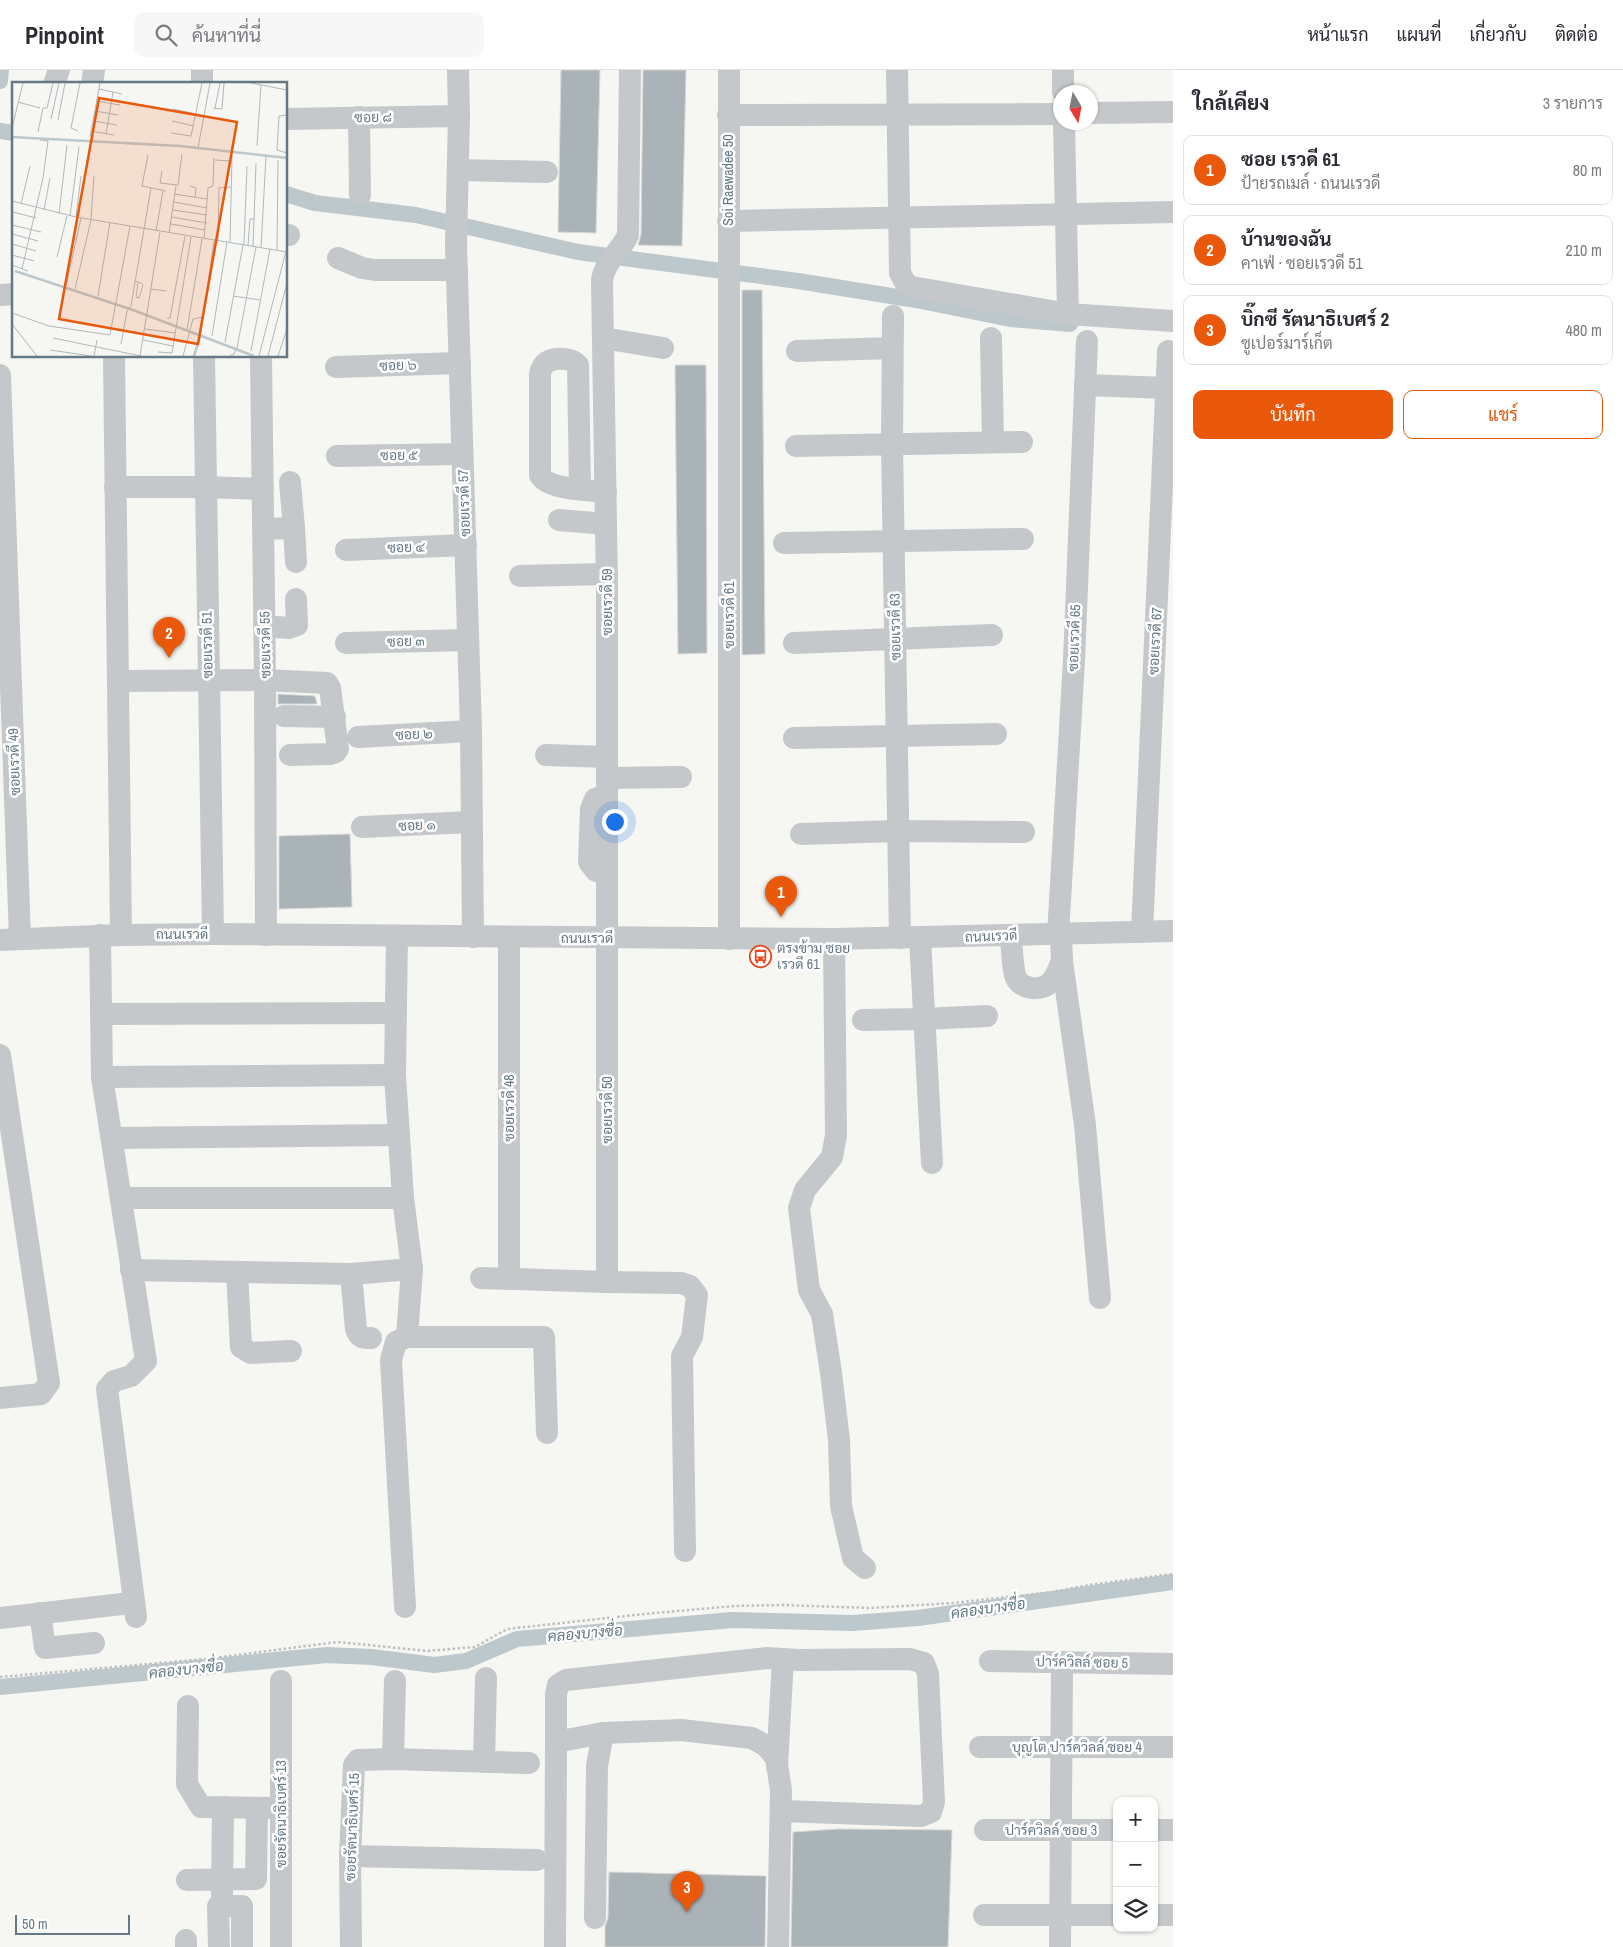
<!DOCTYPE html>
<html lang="th">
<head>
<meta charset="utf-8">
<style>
  :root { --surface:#fff; --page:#f7f7f7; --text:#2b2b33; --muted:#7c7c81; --line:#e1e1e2; --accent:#ea580c }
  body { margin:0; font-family:"Archivo Narrow",Sarabun,sans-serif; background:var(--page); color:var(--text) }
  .controls { position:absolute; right:15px; bottom:15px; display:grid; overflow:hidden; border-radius:10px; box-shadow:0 1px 4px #0004 }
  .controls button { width:45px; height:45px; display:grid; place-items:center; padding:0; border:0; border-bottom:1px solid var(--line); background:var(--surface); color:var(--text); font:25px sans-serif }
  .compass { position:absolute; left:1053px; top:15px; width:45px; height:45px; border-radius:50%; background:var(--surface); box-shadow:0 1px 4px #0004; rotate:170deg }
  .scale { position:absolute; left:15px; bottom:12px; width:115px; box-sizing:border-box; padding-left:5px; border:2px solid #647885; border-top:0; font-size:14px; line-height:18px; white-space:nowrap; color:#647885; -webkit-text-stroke:4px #fff; paint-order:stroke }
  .you { position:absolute; left:614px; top:751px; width:18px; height:18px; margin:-12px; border:4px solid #fff; border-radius:50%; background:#1a73e8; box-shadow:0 0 0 8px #1a73e833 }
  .badge { display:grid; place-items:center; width:32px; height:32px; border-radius:50%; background:var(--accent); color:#fff; font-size:16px; font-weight:700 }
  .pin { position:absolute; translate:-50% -41px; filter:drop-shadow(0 1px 2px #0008) }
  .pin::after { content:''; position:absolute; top:26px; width:18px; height:15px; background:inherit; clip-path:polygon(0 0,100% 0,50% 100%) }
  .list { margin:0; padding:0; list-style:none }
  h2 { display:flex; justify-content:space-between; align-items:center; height:65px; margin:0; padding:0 20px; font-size:21px }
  h2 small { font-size:16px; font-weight:400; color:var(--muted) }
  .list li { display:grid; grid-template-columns:32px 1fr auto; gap:15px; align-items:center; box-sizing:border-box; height:70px; margin:0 10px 10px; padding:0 10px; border:1px solid var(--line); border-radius:10px }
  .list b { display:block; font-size:19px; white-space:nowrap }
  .list p { margin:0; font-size:16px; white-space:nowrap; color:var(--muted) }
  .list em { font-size:16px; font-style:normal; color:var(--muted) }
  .actions { display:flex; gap:10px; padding:15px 20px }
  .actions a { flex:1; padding:11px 0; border:1px solid var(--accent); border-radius:10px; text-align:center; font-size:18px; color:var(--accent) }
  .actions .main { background:var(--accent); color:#fff }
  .icon { flex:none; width:28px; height:28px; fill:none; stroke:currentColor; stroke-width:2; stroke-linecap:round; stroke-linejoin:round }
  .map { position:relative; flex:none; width:1173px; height:1877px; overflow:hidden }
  header { display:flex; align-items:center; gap:30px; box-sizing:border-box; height:70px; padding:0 25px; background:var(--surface); border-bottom:1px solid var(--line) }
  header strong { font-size:24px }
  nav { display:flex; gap:28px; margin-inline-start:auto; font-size:18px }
  .search { width:350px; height:45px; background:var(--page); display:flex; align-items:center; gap:12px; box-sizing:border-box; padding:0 18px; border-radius:10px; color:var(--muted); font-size:19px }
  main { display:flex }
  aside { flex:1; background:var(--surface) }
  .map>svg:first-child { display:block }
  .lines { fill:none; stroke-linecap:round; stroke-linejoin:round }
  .canal { stroke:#bcc8cc; stroke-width:16 }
  .building { fill:#aab3b8; stroke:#d8d8d5 }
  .path { stroke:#bdc0c2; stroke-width:2.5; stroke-dasharray:2.5 2.5; stroke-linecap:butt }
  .minor { stroke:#c4c8cb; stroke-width:22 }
  .labels { text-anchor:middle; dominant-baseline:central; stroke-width:5; stroke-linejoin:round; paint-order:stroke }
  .street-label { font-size:14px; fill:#647885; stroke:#fff }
  .poi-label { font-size:14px; fill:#647885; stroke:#fff; text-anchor:start }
  .water-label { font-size:15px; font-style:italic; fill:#5f7a82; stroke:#fff }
  .inset-river { fill:none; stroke:#bcc8cc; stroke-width:2.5 }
  .inset-road { fill:none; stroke:#afb9bd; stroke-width:1 }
  .view { fill:#e8590c; fill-opacity:0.15; stroke:#e8590c; stroke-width:2.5 }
  .inset-edge { fill:none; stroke:#647885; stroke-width:2.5 }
</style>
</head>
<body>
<header>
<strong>Pinpoint</strong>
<div class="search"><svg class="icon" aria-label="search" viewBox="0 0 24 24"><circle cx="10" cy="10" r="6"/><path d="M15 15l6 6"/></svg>ค้นหาที่นี่</div>
<nav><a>หน้าแรก</a><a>แผนที่</a><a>เกี่ยวกับ</a><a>ติดต่อ</a></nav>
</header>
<main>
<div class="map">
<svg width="1173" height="1877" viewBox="0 0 1173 1877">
  <rect width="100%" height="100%" fill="#f6f6f3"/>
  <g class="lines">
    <g class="canal">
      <path d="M0,11L1,0"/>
      <path d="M0,61L14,63"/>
      <path d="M286,124L315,133L416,145L578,182L798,211L916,230L1010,249L1070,254"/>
      <path d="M0,1617L327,1585L372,1587L434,1595L466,1591L517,1569L732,1550L853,1553L918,1548L1173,1512"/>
    </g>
  </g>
  <g class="building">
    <path d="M561,0H600L596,163L558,162Z"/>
    <path d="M643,0H686L682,176L638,175L641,165Z"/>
    <path d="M742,220H762L765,584L742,585Z"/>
    <path d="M675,295H706L707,583L678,584Z"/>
    <path d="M278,624L315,626L317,634H278Z"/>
    <path d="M350,764L352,837L279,839V766Z"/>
    <path d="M838,1759L952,1760L948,1877H791L793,1762Z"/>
    <path d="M609,1802L766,1806L765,1877H605V1856L608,1848Z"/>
  </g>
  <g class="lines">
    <path class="path" d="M0,1607L206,1589L337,1572L427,1581L475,1577L507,1559L644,1544L734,1536L783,1535L870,1538L953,1533L1052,1522L1089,1515L1173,1504"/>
    <g class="minor">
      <path d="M202,0V14"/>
      <path d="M458,0L459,46L456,174L471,661L473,867"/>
      <path d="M729,0V869"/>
      <path d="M897,0L900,203L906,214L912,217L1068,244L1173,251"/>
      <path d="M1063,0V22"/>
      <path d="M54,14L59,0"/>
      <path d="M92,14L94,0"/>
      <path d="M1090,43L1173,42"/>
      <path d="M728,45L1060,44"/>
      <path d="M359,47L360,125"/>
      <path d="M286,49L459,46"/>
      <path d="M1064,52L1068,244"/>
      <path d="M458,100L547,102"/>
      <path d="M728,151L1173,142"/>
      <path d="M286,165H289"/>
      <path d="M338,188L362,198L375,200H457"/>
      <path d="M0,225L14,224"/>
      <path d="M893,246L892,374L900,868"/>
      <path d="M603,268L663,278"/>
      <path d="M991,268L993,372"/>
      <path d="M797,281L892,278"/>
      <path d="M114,286L121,865"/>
      <path d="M204,286L213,864"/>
      <path d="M261,286L265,610L266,865"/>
      <path d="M336,297L460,293"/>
      <path d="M0,305L20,869"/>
      <path d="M1085,315L1167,318"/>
      <path d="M796,376L1022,372"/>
      <path d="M337,386L462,384"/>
      <path d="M115,417H205L262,419"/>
      <path d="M580,419L578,295C571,287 550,286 543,296C542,297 540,302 540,304V405C548,420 590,420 606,422"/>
      <path d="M559,450L606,454"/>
      <path d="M294,458L296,492"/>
      <path d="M263,459L294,458L290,412"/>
      <path d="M784,473L1023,469"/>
      <path d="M346,480L466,475"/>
      <path d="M520,506L607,504"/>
      <path d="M264,556L289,558L297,555L296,529"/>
      <path d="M346,573L467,570"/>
      <path d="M794,573L992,565"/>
      <path d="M119,611L265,610L327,613L330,618L338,679L336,682L330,684L290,685"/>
      <path d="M284,646L335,647"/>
      <path d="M358,667L471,661"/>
      <path d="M794,668L996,664"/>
      <path d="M546,685L607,687"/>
      <path d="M608,708L681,707"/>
      <path d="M607,725L595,729L591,739L589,792L596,801L607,804"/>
      <path d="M362,757L471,752"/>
      <path d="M801,764L898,761L1024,762"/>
      <path d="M1142,862L1168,281"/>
      <path d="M100,865L102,1007L146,1291L131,1306L114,1311L107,1319L136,1547"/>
      <path d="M1058,865L1074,590L1087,271"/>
      <path d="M1061,865L1062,891L1085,1055L1100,1228"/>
      <path d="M397,866L395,1005L403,1128L412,1199L407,1267"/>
      <path d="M1011,866C1012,878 1012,893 1015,905C1019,920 1041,922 1051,912C1056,907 1059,898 1062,891"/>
      <path d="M920,868L932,1093"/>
      <path d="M834,869L836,1065L832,1087L805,1120L799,1138L809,1220L822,1244L831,1303L839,1370L841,1436L853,1488L865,1498"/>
      <path d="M0,870L121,865L213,864L834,869L1173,861"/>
      <path d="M103,944L396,943"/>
      <path d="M863,950L924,949L987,946"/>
      <path d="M0,985L49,1313L41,1324L0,1328"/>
      <path d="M102,1007L395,1005"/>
      <path d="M112,1068L399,1065"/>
      <path d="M121,1128H403"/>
      <path d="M131,1200L351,1204L412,1199"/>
      <path d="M237,1202L241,1277L251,1283L291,1281"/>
      <path d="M351,1204L356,1259C359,1268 362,1268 371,1268"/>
      <path d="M481,1208L607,1212L681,1213L690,1216L697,1225L692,1267L682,1286L685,1481"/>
      <path d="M509,1208V868"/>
      <path d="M607,1212V518L602,210C605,191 621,181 628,165L630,0"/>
      <path d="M405,1537L391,1290L396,1272L407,1267H544L547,1363"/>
      <path d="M40,1543L45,1578L94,1573"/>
      <path d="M0,1548L122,1534"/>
      <path d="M990,1591L1173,1594"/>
      <path d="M188,1636L187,1714L201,1737L281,1738"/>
      <path d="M556,1672V1624L558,1615L566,1610L767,1588L798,1590L910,1589L924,1593L928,1604L934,1732L931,1742L921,1746L781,1741"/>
      <path d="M980,1677H1173"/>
      <path d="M393,1689L395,1611"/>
      <path d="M484,1692L486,1608"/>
      <path d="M777,1696L783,1589"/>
      <path d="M985,1760H1117"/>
      <path d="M1154,1760H1173"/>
      <path d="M350,1786L537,1790"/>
      <path d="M187,1810L256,1809L257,1738"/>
      <path d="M222,1825L223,1737"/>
      <path d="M984,1845H1117"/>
      <path d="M1154,1845H1173"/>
      <path d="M595,1848L597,1696L603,1663"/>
      <path d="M186,1870V1877"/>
      <path d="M219,1877L218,1836H242V1877"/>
      <path d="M281,1877V1611"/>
      <path d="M351,1877L350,1786L354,1695L358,1690L393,1689L529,1693"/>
      <path d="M555,1877L556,1672L603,1663L681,1660L752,1668L766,1676L776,1688L781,1720L778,1877"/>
      <path d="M1060,1877L1062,1592"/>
    </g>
  </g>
  <defs>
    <symbol id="bus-ring" viewBox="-11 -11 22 22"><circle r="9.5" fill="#fff" stroke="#ec461d" stroke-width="1.5"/><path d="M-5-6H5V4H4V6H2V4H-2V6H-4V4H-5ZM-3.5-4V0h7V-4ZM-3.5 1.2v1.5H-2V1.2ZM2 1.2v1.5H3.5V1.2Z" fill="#ec461d"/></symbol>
  </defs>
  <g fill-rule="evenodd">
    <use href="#bus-ring" x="748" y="874" width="25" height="25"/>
  </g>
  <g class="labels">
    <g class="street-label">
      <text transform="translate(373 47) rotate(-1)">ซอย ๘</text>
      <text transform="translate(728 110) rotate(-90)">Soi Raewadee 50</text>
      <text transform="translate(398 295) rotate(-2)">ซอย ๖</text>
      <text transform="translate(399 385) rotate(-1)">ซอย ๕</text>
      <text transform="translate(464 433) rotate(-92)">ซอยเรวดี 57</text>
      <text transform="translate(406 477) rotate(-2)">ซอย ๔</text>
      <text transform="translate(607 532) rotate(-90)">ซอยเรวดี 59</text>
      <text transform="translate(729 545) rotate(-90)">ซอยเรวดี 61</text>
      <text transform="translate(895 557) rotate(-91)">ซอยเรวดี 63</text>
      <text transform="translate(1074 568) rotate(-88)">ซอยเรวดี 65</text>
      <text transform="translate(406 571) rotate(-2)">ซอย ๓</text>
      <text transform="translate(1155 571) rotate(-87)">ซอยเรวดี 67</text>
      <text transform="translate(207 575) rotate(-91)">ซอยเรวดี 51</text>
      <text transform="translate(265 575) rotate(-91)">ซอยเรวดี 55</text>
      <text transform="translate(414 664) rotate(-3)">ซอย ๒</text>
      <text transform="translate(14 692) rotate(-92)">ซอยเรวดี 49</text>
      <text transform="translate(417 755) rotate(-3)">ซอย ๑</text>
      <text x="182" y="864">ถนนเรวดี</text>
      <text transform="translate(991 866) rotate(-2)">ถนนเรวดี</text>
      <text x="587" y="868">ถนนเรวดี</text>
      <text transform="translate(509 1038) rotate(-90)">ซอยเรวดี 48</text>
      <text transform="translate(607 1040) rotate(-90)">ซอยเรวดี 50</text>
      <text transform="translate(1082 1592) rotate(1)">ปาร์ควิลล์ ซอย 5</text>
      <text x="1077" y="1677">บุญโต ปาร์ควิลล์ ซอย 4</text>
      <text transform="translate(281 1744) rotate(-90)">ซอยรัตนาธิเบศร์ 13</text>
      <text transform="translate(352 1757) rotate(-88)">ซอยรัตนาธิเบศร์ 15</text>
      <text x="1051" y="1760">ปาร์ควิลล์ ซอย 3</text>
    </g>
    <g class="poi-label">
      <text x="777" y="878">ตรงข้าม ซอย<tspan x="777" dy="16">เรวดี 61</tspan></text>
    </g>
    <g class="water-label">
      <text transform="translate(988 1538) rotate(-8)">คลองบางซื่อ</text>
      <text transform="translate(585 1563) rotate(-5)">คลองบางซื่อ</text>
      <text transform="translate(186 1599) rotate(-6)">คลองบางซื่อ</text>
    </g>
  </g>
  <g transform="translate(12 12)">
    <rect width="275" height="275" fill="#f6f6f3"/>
    <path class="inset-river" d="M0,55L168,64L275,76M3,189L121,228L242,274M182,274L188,255"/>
    <path class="inset-road" d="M239,1L275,8M87,7L110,12M85,19L108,23M6,20L28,26M201,26L210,27L212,1M203,26L208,1M161,27L184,32M83,29L106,33M275,33L267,34L265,68L275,71M39,37L47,1M46,38L53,1M81,39L105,43M160,39L182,44M0,46L11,1M66,49L59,46L68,1M79,49L102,53M26,50L31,26H35L41,1M159,51L179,54L190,1M94,52L101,10M78,55L88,1M245,64L249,3M186,66L198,1M136,73L130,104L154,109M203,78L220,79M150,89L148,101L166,103L170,72M178,104L184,106L183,115M162,112L195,117M0,119L64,135L275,170M162,120L195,126M9,122L18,84M32,128L38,96M161,128L195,133M1,130L24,136M47,132L55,63M58,134L67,65M64,135L69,94M160,135L195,141M79,137L82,94M159,142L193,148M0,143L29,150M144,149L151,109M157,151L164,104M0,152L26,159M192,157L196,106L201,104L202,76M206,159L207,106L219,105M218,161L220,73M0,162L24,169M232,163L235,84M236,163L238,137H243M241,164L244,81M249,166L254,74M265,168L266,78M0,173L22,179M45,175L55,134M0,183L16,189M10,187L31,96L36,59L28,58M123,199L129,201L131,203L127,216L124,215L126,200M54,204L69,136M63,207L79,138M139,207L154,209M86,214L98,140M221,214L248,218M0,231L37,244L98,253L118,144M155,236H158L173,154M0,242L25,274M133,247L163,251M175,248L190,157M189,250L202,159M200,254L215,160M41,256L129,274M131,258L161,264M213,260L231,163M109,262L115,229L119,224L139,106M38,268L79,274M239,269L258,167M146,270L160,271L179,155M218,273H221L225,266L244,165M82,274L85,258M128,274L148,150M171,274L181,237L191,235M247,274L274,169M256,274L275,201M266,274L275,247"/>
    <path class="view" d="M87,16L225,40L186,262L47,237Z"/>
    <rect width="275" height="275" class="inset-edge"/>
  </g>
</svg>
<div class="controls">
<button>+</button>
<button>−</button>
<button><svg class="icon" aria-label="layers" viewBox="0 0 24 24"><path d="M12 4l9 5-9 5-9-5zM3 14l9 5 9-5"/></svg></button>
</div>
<svg class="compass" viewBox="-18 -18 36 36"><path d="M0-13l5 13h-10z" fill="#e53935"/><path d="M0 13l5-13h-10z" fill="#7c7c81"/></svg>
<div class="scale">50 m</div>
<div class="you"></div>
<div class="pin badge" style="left:781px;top:847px">1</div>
<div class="pin badge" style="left:169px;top:588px">2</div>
<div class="pin badge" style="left:687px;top:1842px">3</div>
</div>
<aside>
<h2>ใกล้เคียง<small>3 รายการ</small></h2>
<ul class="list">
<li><span class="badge">1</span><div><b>ซอย เรวดี 61</b><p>ป้ายรถเมล์ · ถนนเรวดี</p></div><em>80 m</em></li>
<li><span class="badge">2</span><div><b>บ้านของฉัน</b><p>คาเฟ่ · ซอยเรวดี 51</p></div><em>210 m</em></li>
<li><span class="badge">3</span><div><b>บิ๊กซี รัตนาธิเบศร์ 2</b><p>ซูเปอร์มาร์เก็ต</p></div><em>480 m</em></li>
</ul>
<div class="actions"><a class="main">บันทึก</a><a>แชร์</a></div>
</aside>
</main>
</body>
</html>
